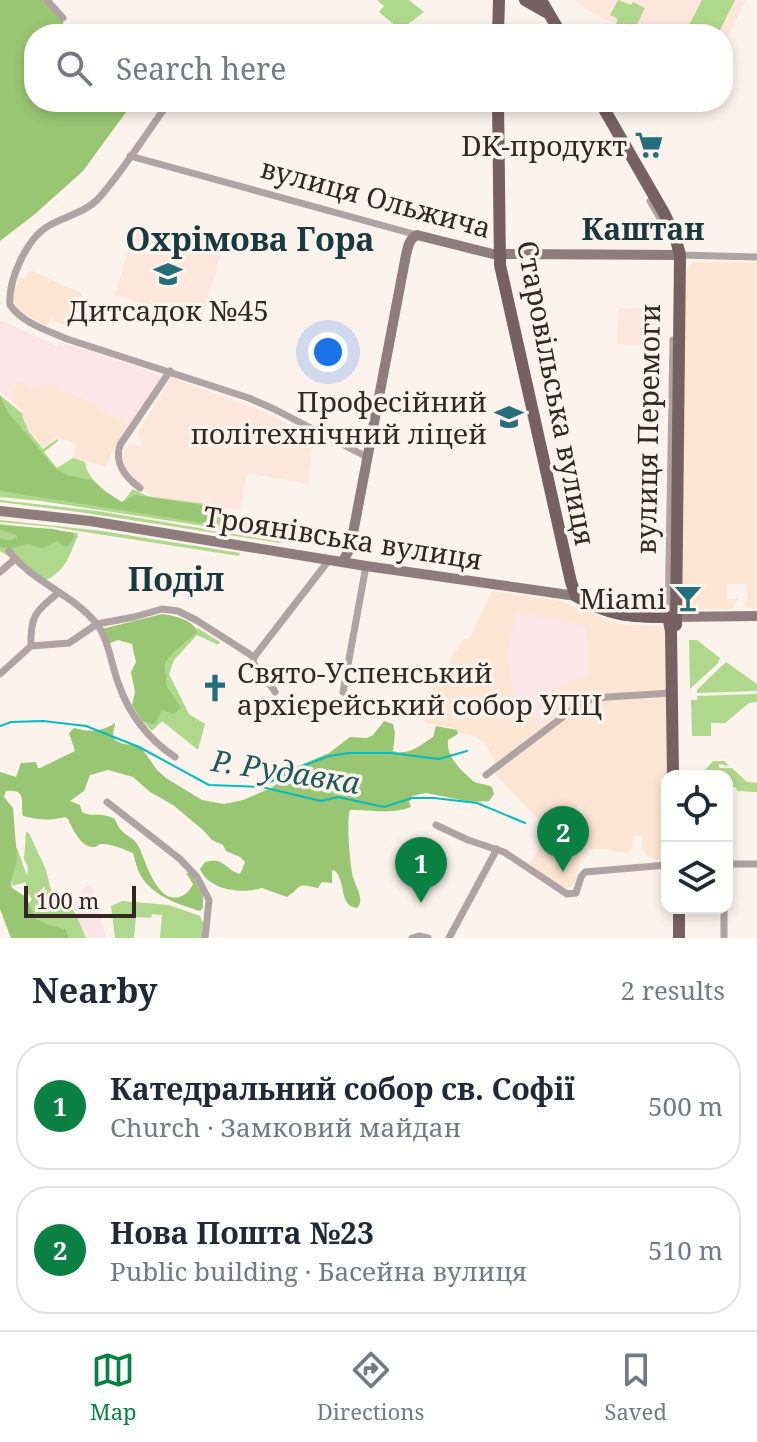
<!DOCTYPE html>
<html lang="en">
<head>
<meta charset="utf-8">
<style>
  :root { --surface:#fff; --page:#f2f2f3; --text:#1f2937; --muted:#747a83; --line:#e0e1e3; --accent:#0b8043 }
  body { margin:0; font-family:"Noto Serif",serif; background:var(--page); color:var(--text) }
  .controls { position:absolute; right:24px; bottom:24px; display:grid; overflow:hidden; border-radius:16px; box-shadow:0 4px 12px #0003 }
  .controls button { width:72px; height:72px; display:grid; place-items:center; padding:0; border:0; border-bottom:2px solid var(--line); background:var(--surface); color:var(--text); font:40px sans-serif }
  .scale { position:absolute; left:24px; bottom:20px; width:112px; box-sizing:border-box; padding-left:8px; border:4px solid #312822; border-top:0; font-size:22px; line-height:28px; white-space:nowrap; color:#312822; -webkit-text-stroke:6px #fdf3ed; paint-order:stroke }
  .you { position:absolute; left:328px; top:352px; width:28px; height:28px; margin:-20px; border:6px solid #fff; border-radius:50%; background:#1a73e8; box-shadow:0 0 0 12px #1a73e833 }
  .badge { display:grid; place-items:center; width:52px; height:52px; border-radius:50%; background:var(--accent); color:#fff; font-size:26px; font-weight:700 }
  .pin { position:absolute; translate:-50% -66px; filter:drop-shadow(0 2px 4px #0008) }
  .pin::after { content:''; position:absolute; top:42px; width:28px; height:24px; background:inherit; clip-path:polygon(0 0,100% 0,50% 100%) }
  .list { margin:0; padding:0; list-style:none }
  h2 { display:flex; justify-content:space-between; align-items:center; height:104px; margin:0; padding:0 32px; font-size:34px }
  h2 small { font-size:26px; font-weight:400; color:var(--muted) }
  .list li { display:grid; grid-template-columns:52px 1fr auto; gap:24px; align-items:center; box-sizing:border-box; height:128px; margin:0 16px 16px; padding:0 16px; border:2px solid var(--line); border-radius:32px }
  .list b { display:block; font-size:30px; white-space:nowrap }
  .list p { margin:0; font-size:26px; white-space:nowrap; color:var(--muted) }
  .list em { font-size:26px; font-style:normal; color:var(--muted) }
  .icon { flex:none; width:44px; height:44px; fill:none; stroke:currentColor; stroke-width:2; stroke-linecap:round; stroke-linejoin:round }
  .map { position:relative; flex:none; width:757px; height:938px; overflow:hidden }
  .search { position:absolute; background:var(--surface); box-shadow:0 4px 12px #0003; left:24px; right:24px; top:24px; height:88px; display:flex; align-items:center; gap:20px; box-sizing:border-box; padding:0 28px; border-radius:32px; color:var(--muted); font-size:30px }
  .sheet { height:392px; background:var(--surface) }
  nav { display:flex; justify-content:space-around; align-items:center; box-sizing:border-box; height:112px; border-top:2px solid var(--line); background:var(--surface); font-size:22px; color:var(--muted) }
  nav a { display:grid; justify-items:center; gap:4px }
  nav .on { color:var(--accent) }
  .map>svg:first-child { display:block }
  .built { fill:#fde5d3 }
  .industrial { fill:#fbe5e6 }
  .education { fill:#fde6db }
  .green { fill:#afd88d }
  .forest { fill:#99c673 }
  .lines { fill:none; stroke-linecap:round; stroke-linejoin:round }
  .stream { stroke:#06babe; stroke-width:2 }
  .street { stroke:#b0a3a4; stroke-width:7 }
  .secondary { stroke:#8f7c7d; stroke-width:10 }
  .primary { stroke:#766062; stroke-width:12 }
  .labels { text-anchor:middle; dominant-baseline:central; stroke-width:7; stroke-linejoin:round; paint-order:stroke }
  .poi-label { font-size:28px; fill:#312822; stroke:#fdf3ed; text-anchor:end }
  .street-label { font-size:28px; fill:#312822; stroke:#fdf3ed }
  .neighbourhood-label { font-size:30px; font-weight:bold; fill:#18393f; stroke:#fdf3ed }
  .water-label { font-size:30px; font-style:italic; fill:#1e5a5b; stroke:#fdf3ed }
  .quarter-label { font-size:32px; font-weight:bold; fill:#18393f; stroke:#fdf3ed }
</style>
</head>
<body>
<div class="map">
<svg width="757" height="938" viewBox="0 0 757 938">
  <rect width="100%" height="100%" fill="#fdf3ed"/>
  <g class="built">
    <path d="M693,262L757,263V609L745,607V601H748L747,584H727V599H738L733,609H693L685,605L681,598L686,270Z"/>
    <path d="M30,270L81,293L83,298L69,325L66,326L51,319L48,325L46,326L18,310L14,301V290L20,277L25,279Z"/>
    <path d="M18,381L43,386L54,385L94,403L99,408L131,424L115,446L106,467L72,458L77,445L67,440L55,439L43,448L29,431L21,415L23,411L10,400Z"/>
    <path d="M492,591L560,601L618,624L664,626L666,629L667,776V854L665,857L656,860L648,856L642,848V836H633L632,849L628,852H616L609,849H590L587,844L586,815L579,805L575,809L582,818L583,836L571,848L579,856L580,862L574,884L568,888H563L529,864L550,832L493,772L494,760L486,745L476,737L455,732V728L425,723L426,714L434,682L441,683L452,655L464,639H469Z"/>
  </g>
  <g class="industrial">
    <path d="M0,320L57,346L59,342L141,368L163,377L131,424L99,408L94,403L54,385L42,387L37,385L35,389L18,381L10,400L0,392Z"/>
    <path d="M516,612L587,626L588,675L548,692L555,717L540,729L526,699L516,700L507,657Z"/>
    <path d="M91,884L94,891L106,938H86L77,917L69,903L79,898L85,887Z"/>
  </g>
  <g class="education">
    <path d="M575,0H746L723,46V34H636L582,7Z"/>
    <path d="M135,228L221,254L201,321L115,295Z"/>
    <path d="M619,308L661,310L660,340H641V345L617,344Z"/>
    <path d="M171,378L265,412L313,437L308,484L247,473L240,510L151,496L131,477L120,456L129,445L133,443L140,447L142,443L137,434Z"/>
  </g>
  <g class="green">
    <path d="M377,0H409L424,12L407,25L398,28L379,12L384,6Z"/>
    <path d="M618,0L631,5L633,2L645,8L633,32L616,24L618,19L610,15Z"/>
    <path d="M702,0H735L718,34H701L688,27Z"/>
    <path d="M0,395L23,414L22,416L29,432L43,449L57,439L58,441L44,452L57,468L73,458L85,462C88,482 107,491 122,503L133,489L147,496L220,506L234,521L251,524V526L243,532L41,501L0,497Z"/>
    <path d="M0,500L97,511L283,542L280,543L79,512L0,502Z"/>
    <path d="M0,520L102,531L240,553L239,556L53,527L0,522Z"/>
    <path d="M0,524L77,533L78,536C69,555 67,570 46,580L0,551Z"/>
    <path d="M196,627L220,642L218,645L197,635L174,660L169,674L189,714L205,724L198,750L162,721L152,731L142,721L154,725L167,687L165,663L174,652L198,632Z"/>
    <path d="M689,640H697L720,658L718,663L690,689Z"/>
    <path d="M726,662L757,684V691L697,693V690Z"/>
    <path d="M757,694V702L749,703L725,723H711V736H692L691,700H697V696Z"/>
    <path d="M713,761H724L729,766L719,764V768H732L747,782L757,783V792L737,791L736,787H727V776H700Z"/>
    <path d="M26,832L29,833L46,870L51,890C72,902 77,916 86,938H69L66,929C45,926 37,923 29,903L32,899L25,890L26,882L13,886L2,853L17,848L27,876L28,867L24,859Z"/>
    <path d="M122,901L169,905L200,916L204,925L202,938H160L162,915L152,914L151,918L136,917L134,938H115L111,906Z"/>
  </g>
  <g class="forest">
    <path d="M0,0H47L63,18V34H34V102H129V108L83,171L35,214L0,241Z"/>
    <path d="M0,395L7,411L55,468L69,476L92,480L104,491L122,502L135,495L216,507L219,512L209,521L203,523L0,491Z"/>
    <path d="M0,525L52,529L73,533L75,536L67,547L57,541L42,548L28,544L8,549L0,547V539L10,541L17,537L16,535L0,529Z"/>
    <path d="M162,614C175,616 192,619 198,632L174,652L165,663L167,687L181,708L174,714L162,710L154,725L142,721L132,705L135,692L131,672L136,662L132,644L118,640L108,644L102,629Z"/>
    <path d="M384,721L393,724L395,733L393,751C410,756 420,745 433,737L436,726L457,730L458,734L448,740C446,757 461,770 473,781C479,785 485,783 492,787L494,794L489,801L471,802L426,793L412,796L409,802L411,807C393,815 370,809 350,810C346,821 350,864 353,877C355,884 362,896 360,903C360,905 358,906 357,908C338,906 347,881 334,870L332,871V883L322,882L318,888C295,883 304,885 287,897L262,888C243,894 209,891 200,869L205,862C224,857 224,868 239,874L241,872L245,862L240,857L226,851L223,845L212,840L203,830L173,805L150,792L133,777L108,770L90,775L84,791L70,801L80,805L82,812C91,818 100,811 115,819C115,820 120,830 121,830C127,837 135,838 139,847C146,862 157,904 180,897C187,894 190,890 193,884L186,873H191L203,896V908L200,911C178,904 149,895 139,872C136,866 135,859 133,853C124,849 110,843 100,844C98,845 96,847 94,847C81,848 72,828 68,819L65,817C49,821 38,820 23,816C20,802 28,789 6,791L4,797L13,808L17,858C16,869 9,878 12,888L26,897L36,918L48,925L66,929L69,938H11L0,909V772L16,777L21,763L36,762L38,768H40L75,751L69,733L74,728C89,732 102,732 115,723C115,727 113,731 113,735C115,746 132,744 140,746L157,770L166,778L202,800L224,804L243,800L271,788L281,781L289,770L329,753L350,737L367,738L373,735Z"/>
  </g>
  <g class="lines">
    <g class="stream">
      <path d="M0,726L11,722L43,721L86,726L139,747L209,785L262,787L321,801L338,797L384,807L412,798H434L477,803L525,823"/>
      <path d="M264,785L300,767L329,756L349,753H391L439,759L467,751"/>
    </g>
    <g class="street">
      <path d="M47,0L63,18"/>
      <path d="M169,102C146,134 125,168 99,198C86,212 66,216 50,225C27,237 8,280 10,305C22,323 49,331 67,339L249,398L274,409L367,457"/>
      <path d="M130,156L417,235"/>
      <path d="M650,201L664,225"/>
      <path d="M680,255L757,257"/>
      <path d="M140,488C126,478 114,463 120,445L170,371"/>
      <path d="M9,551C31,581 72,594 95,622C109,638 111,665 119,685C129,714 149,740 175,757"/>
      <path d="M0,572L15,559"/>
      <path d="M668,617L673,340"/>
      <path d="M31,646C30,616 35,612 58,593"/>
      <path d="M254,657L253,663L264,675L275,692"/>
      <path d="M0,674L31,646L69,643L97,624L134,617L162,609L178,611L196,620L254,657L329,560"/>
      <path d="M343,692L366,566"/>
      <path d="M486,775L576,707L592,699L607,697L672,693"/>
      <path d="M107,802L180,859L197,877L209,900L205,938"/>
      <path d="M436,825L468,840L504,852L567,894L576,893L581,877L585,872L667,865"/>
      <path d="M727,864H757"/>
      <path d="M412,938L419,936L428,938"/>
      <path d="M449,938L497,849"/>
      <path d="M724,938V908"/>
    </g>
    <g class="secondary">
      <path d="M0,511L90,521L366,566L576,596"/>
      <path d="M342,562L350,549L406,255C408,247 409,239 417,235L493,254L680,255"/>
      <path d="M670,617L757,616"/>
    </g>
    <g class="primary">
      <path d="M525,0L546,12"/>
      <path d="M541,0L561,34"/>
      <path d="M498,34L499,0"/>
      <path d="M498,102L500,265L571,582L576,596C609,616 631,617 668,617L671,631L673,776"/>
      <path d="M600,102L664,213L675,236L680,255L676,625"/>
      <path d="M679,908V938"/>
    </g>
  </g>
  <defs>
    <symbol id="supermarket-bare" viewBox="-9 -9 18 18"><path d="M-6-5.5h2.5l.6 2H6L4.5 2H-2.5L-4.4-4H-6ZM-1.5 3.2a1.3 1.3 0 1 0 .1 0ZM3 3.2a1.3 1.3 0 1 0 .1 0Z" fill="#276e7b" stroke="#fdf3ed" stroke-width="2.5" paint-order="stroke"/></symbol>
    <symbol id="school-bare" viewBox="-9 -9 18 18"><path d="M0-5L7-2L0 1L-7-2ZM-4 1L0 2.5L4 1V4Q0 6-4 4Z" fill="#276e7b" stroke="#fdf3ed" stroke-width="2.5" paint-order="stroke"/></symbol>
    <symbol id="university-bare" viewBox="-9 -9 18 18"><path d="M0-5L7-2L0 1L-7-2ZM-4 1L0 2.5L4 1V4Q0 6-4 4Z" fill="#276e7b" stroke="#fdf3ed" stroke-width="2.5" paint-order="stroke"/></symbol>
    <symbol id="bar-bare" viewBox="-9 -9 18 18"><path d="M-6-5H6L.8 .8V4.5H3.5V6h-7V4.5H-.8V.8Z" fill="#276e7b" stroke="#fdf3ed" stroke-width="2.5" paint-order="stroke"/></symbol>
    <symbol id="church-bare" viewBox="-9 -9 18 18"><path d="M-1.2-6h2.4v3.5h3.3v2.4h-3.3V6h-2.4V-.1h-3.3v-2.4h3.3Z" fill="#276e7b" stroke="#fdf3ed" stroke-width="2.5" paint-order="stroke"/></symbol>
  </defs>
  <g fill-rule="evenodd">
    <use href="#supermarket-bare" x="629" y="125" width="40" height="40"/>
    <use href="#school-bare" x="148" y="254" width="40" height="40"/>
    <use href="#university-bare" x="489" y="397" width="40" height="40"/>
    <use href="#bar-bare" x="668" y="578" width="40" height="40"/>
    <use href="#church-bare" x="195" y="668" width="40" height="40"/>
  </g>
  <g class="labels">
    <g class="poi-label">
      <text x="627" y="145">DK-продукт</text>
      <text x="168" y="310" text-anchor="middle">Дитсадок №45</text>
      <text x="487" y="401">Професійний<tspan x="487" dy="32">політехнічний ліцей</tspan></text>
      <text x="666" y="598">Miami</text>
      <text x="237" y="672" text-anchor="start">Свято-Успенський<tspan x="237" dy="32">архієрейський собор УПЦ</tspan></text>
    </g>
    <g class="street-label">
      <text transform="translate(376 197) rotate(15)">вулиця Ольжича</text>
      <text transform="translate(557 393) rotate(79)">Старовільська вулиця</text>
      <text transform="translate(647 429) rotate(-89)">вулиця Перемоги</text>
      <text transform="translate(343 537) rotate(9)">Троянівська вулиця</text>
    </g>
    <g class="neighbourhood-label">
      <text x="643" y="228">Каштан</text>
    </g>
    <g class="water-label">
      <text transform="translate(286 771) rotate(9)">Р. Рудавка</text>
    </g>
    <g class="quarter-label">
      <text x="250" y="238">Охрімова Гора</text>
      <text x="176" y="578">Поділ</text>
    </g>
  </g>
</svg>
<div class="controls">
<button><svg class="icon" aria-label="locate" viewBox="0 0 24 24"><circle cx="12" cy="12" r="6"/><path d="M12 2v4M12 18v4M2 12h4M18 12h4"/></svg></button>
<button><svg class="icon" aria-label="layers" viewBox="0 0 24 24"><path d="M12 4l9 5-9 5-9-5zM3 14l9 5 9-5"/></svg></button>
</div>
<div class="scale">100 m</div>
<div class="you"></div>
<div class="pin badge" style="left:421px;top:903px">1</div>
<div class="pin badge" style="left:563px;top:872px">2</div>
<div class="search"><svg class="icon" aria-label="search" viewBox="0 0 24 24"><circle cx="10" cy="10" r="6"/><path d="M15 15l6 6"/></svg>Search here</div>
</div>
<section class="sheet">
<h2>Nearby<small>2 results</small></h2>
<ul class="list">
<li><span class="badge">1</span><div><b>Катедральний собор св. Софії</b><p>Church · Замковий майдан</p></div><em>500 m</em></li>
<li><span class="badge">2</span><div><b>Нова Пошта №23</b><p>Public building · Басейна вулиця</p></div><em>510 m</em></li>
</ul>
</section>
<nav>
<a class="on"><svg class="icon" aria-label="map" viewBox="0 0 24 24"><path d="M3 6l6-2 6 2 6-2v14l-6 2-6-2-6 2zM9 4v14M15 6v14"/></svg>Map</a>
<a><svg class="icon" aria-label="directions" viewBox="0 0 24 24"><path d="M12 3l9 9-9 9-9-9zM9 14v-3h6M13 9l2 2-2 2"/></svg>Directions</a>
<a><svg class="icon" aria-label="saved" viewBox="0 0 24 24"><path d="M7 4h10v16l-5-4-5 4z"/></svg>Saved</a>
</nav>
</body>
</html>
